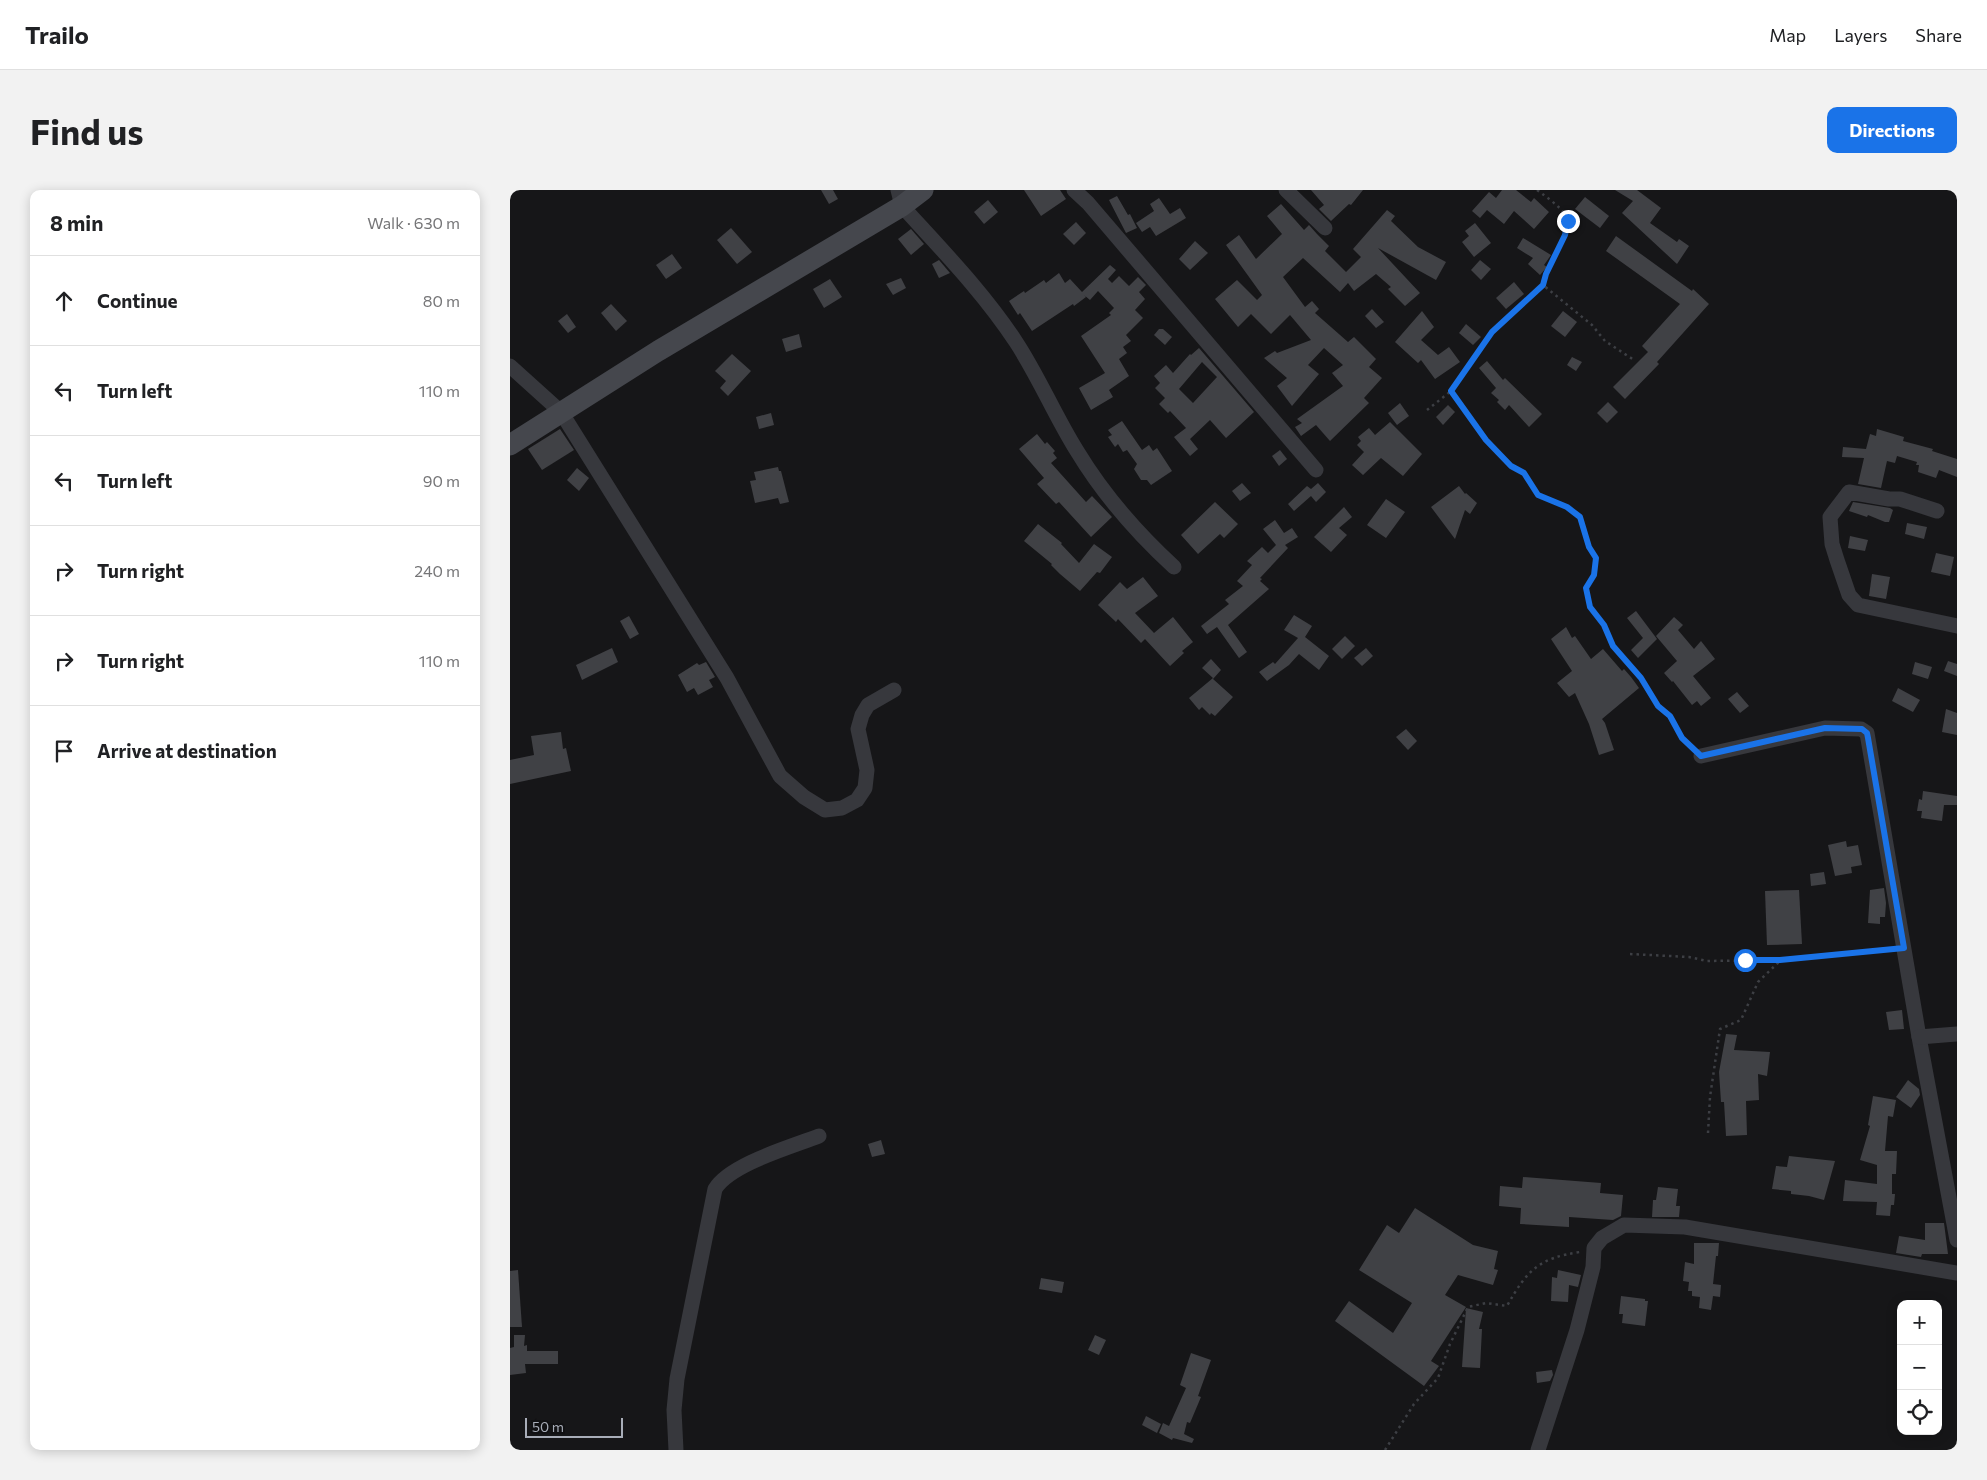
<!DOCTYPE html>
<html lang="en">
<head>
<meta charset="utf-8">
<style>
  :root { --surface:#fff; --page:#f2f2f2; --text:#202124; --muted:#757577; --line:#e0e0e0; --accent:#1a73e8 }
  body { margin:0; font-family:Commissioner,sans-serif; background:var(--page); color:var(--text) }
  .controls { position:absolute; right:15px; bottom:15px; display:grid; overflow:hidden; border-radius:10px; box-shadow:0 2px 12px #0003 }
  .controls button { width:45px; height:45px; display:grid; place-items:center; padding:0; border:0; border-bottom:1px solid var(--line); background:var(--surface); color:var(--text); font:25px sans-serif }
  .scale { position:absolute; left:15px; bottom:12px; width:98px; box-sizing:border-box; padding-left:5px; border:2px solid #a8adb8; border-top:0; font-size:14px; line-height:18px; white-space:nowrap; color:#a8adb8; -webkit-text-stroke:4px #111113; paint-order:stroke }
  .stop { position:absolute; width:15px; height:15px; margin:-11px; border:4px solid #1a73e8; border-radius:50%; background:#fff }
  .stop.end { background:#1a73e8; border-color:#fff; box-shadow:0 1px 5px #0008 }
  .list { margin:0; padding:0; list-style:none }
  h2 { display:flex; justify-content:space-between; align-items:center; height:65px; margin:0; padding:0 20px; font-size:21px }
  h2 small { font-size:16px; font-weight:400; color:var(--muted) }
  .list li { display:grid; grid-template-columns:32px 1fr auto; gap:15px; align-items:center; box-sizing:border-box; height:90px; padding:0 20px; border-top:1px solid var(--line) }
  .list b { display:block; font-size:19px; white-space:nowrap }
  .list em { font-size:16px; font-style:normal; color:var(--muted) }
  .icon { flex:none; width:28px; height:28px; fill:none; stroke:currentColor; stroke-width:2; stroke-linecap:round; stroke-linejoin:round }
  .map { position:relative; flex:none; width:1447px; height:1260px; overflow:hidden; border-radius:10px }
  header { display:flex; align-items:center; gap:30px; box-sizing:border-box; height:70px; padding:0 25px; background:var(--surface); border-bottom:1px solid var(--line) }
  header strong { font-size:24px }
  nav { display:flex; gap:28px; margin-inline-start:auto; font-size:18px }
  .intro { display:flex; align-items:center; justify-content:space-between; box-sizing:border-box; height:120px; padding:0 30px }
  h1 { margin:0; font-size:35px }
  .button { padding:12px 22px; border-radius:10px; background:var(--accent); color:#fff; font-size:18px; font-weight:700 }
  main { display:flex; gap:30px; padding:0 30px }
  aside { flex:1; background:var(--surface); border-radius:10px; box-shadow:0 2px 12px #0003 }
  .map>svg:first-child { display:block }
  .building { fill:#404145; fill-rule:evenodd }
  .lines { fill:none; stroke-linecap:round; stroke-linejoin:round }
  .path { stroke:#3d3f44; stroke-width:2.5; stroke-dasharray:2.5 4; stroke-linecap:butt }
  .street { stroke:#37383d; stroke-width:15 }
  .secondary { stroke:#45474d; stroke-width:21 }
  .route { stroke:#1a73e8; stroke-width:6 }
</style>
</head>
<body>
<header>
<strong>Trailo</strong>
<nav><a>Map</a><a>Layers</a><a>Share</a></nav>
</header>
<div class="intro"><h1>Find us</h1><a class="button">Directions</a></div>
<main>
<aside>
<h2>8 min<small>Walk · 630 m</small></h2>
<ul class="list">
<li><svg class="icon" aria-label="ahead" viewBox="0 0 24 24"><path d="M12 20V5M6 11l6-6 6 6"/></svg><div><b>Continue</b></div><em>80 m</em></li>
<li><svg class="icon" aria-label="left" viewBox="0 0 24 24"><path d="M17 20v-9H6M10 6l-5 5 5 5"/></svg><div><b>Turn left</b></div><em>110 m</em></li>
<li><svg class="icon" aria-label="left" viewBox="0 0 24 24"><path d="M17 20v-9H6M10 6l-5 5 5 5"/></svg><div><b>Turn left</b></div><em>90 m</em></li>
<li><svg class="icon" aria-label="right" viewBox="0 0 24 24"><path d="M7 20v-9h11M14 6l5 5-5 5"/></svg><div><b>Turn right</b></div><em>240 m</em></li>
<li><svg class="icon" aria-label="right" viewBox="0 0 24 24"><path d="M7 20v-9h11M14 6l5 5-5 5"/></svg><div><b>Turn right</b></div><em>110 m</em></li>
<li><svg class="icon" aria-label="arrive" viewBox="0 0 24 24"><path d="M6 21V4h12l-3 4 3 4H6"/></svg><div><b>Arrive at destination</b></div></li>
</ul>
</aside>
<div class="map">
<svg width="1447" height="1260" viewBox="0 0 1447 1260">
  <rect width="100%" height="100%" fill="#161618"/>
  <g class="building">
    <path d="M311,0H323L328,9L319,14Z"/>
    <path d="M514,0H550L556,9L531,26Z"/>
    <path d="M801,0H853L841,15L839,14L821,31L809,19L814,15Z"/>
    <path d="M992,0H1006L1021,12L1024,8L1039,22L1024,39L1004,21L994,34L977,20L970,28L962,21L979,2L986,8Z"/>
    <path d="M1105,0H1127L1151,18L1140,33L1167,52L1169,49L1179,56L1167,74L1112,23L1123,11Z"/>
    <path d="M607,6L618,25L620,24L627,38L616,43L599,10Z"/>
    <path d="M1075,7L1099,26L1090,38L1065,19Z"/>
    <path d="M649,8L660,24L670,18L676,28L646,46L640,37L632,42L626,33L644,21L640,14Z"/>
    <path d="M478,10L488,22L474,34L464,22Z"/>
    <path d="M771,14L794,40L799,35L807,44L819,56L815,61L836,82L851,67L843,59L877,20L885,26L881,31L908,57L936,72L926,90L868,58L910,103L895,116L878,99L881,97L866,84L844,101L838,93L830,102L793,68L773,87L795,117L802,111L809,119L805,123L838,152L844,147L866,169L859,177L872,188L854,208L859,213L820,251L806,235L791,246L785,237L792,233L787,229L833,196L822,183L833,175L814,158L798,175L809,184L782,216L767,196L777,188L754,168L765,161L767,163L801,150L780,125L761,144L741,124L728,137L705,109L727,90L747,110L752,105L716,55L729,45L746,69L772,44L757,26Z"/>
    <path d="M566,32L576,43L564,55L553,44Z"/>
    <path d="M965,33L981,53L964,67L952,52L959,46L955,41Z"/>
    <path d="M221,38L242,62L227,74L207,50Z"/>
    <path d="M401,39L414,54L401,65L388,49Z"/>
    <path d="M1106,46L1182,101L1183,99L1199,114L1147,172L1149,174L1115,209L1103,197L1138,162L1132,156L1170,114L1096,61Z"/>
    <path d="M1013,48L1041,65L1034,75L1037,77L1030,85L1018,74L1023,68L1007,58Z"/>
    <path d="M685,51L698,63L680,80L669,69Z"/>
    <path d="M162,64L172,78L156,89L146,75Z"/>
    <path d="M429,70L440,83L429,88L422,74Z"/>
    <path d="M970,70L981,79L971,90L961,80Z"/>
    <path d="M600,75L606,80L598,89L602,93L609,86L619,96L628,87L636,95L629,102L635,109L625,120L633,128L616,145L621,151L613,157L617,163L609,169L619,186L599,200L603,207L581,220L569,198L595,183L571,146L601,125L599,123L604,118L588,101L580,110L574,105L576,107L564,116L563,114L522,141L510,123L508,125L499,111L514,101L515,103L534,90L536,93L549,83L555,93L560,89L572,102Z"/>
    <path d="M391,88L396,98L383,105L376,94Z"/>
    <path d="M320,89L332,107L314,118L303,99Z"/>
    <path d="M1004,92L1014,104L996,119L986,108Z"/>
    <path d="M101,114L117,131L106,141L91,123Z"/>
    <path d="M862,119L874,132L866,138L855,126Z"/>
    <path d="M912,121L924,137L911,150L928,165L939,157L950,172L925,189L911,170L908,173L885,152Z"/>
    <path d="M1053,121L1067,132L1055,147L1041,136Z"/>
    <path d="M57,124L66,137L58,143L48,131Z"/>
    <path d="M956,134L971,147L963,155L949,143Z"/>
    <path d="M649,139H653L662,147L655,155L644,145Z"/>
    <path d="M289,144L292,157L276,162L272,149Z"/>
    <path d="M689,158L744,222L716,248L700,230L680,249L688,259L680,266L664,247L676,238L660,221L658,223L649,214L655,208L645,198L650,193L644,186L656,175L663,183L680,164L681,165ZM692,172L707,187L683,213L669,199Z"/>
    <path d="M222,164L241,181L218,206L210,198L216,191L205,181Z"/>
    <path d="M1062,167L1072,172L1066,181L1057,175Z"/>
    <path d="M977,171L993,190L995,188L1032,224L1019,237L999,215L995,220L987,212L989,210L981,203L986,198L969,178Z"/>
    <path d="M1098,212L1108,222L1097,233L1087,223Z"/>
    <path d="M890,213L899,226L887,235L878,223Z"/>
    <path d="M938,215L945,222L933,235L926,227Z"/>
    <path d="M261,223L264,235L249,239L246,227Z"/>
    <path d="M612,231L632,260L639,255L643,261L647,258L662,281L641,295L637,290H631L624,279L627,274L617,260L613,262L608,254L605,257L598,247L602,245L598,240Z"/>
    <path d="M880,232L912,264L893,286L871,268L853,285L842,275L854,262L847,255L851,251L848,247L859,238L865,245Z"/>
    <path d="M50,239L64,260L32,280L18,259Z"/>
    <path d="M1367,239L1394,247L1393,251L1423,259L1422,261L1447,269V287L1429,280L1426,288L1408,282L1409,275H1406L1407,272L1387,266L1385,273L1377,271L1371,298L1348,294L1354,268L1332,267L1333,257L1356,259L1360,244L1366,246Z"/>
    <path d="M527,244L535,254L537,252L545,261L543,263L547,268L541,273L576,312L582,306L602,327L581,347L549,312L546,314L527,294L534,288L509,259Z"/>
    <path d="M770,260L777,269L769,276L762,266Z"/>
    <path d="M268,277L269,281H271L279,312L270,314L268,308L245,313L240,291L246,290L244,282Z"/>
    <path d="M67,278L79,288L69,301L57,290Z"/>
    <path d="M732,293L741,303L730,311L722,301Z"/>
    <path d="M808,293L816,302L806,312L801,306L784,321L778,314L797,296L801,299Z"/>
    <path d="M949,296L955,304L956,303L967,313L960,324L955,320L945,349L921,317Z"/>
    <path d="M876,309L895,322L876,348L857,335Z"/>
    <path d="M705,312L728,334L714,348L710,344L688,364L671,345Z"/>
    <path d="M1343,312L1380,318L1383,320L1379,332H1375L1358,325L1357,327L1339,321Z"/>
    <path d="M834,317L842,327L829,338L837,345L821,362L804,347Z"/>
    <path d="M765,330L774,343L782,338L788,347L775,355L778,358L750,388L752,389L750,391L759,399L718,435L737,462L729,468L707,437L697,444L691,436L719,414L715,410L733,396L727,391L742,375L737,371L752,357L758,363L766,355L753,339Z"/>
    <path d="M1397,333L1417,337L1414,349L1395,344Z"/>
    <path d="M528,334L552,353L551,354L569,373L584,354L602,367L590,383L587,382L570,401L550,384L541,375L542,374L514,351Z"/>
    <path d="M1340,346L1358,350L1355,361L1338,358Z"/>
    <path d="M1426,363L1444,367L1440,386L1421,382Z"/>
    <path d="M1362,384L1380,387L1376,409L1359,406Z"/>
    <path d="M633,387L648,406L625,423L644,443L663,427L683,452L672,461L674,463L660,476L635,449L631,453L608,429L606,432L588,415L610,392L617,399Z"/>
    <path d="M1126,421L1147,449L1128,468L1121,460L1133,448L1117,428Z"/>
    <path d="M784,425L802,436L795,447L819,466L809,480L789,464L779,475L757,491L749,482L763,472L765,474L788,448L774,440Z"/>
    <path d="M119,426L129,444L120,449L110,431Z"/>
    <path d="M1164,427L1173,435L1168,440L1184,459L1191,451L1205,469L1183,486L1201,508L1191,516L1187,511L1182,515L1163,491L1162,492L1154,483L1167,471L1146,446Z"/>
    <path d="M1056,437L1062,448L1065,446L1081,469L1093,459L1112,481L1114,479L1121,487L1129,498L1092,529L1095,533L1104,560L1089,565L1079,534L1065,503L1059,507L1047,493L1062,481L1041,449Z"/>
    <path d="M835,446L845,456L832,469L822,459Z"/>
    <path d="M102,458L108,472L72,490L66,475Z"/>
    <path d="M856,458L863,466L852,476L844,468Z"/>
    <path d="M701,469L711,480L703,489L723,507L705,526L701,523L700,525L692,517L689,520L679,508L703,488L692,478Z"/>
    <path d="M1438,471L1447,474V486L1434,481Z"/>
    <path d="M196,472L205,487L199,490L203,497L188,505L184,498L177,502L168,485L187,473L189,475Z"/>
    <path d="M1405,472L1422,477L1418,489L1402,484Z"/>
    <path d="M1388,498L1410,510L1403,522L1382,511Z"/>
    <path d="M1227,502L1239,516L1230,523L1218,509Z"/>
    <path d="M1436,519L1447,523V545L1432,542Z"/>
    <path d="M896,539L907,551L898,560L886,547Z"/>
    <path d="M51,542L53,559L56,558L61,581L0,594V570L24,565L21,546Z"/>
    <path d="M1413,601L1447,606V615H1434L1432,631L1411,628L1412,621H1407L1409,609L1412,610Z"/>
    <path d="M1336,651L1337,657L1348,655L1352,675L1341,677L1342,683L1325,686L1318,655Z"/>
    <path d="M1314,682L1316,694L1301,696L1300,684Z"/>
    <path d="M1374,698L1376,713L1375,727H1370V734L1358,733L1360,700Z"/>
    <path d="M1289,700L1292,754L1257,755L1255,701Z"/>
    <path d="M1392,820L1394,839L1379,840L1376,822Z"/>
    <path d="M1216,844L1227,845L1224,860L1260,862L1257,886L1248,884L1249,910L1236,911L1237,945L1216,946L1214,912H1211L1209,882Z"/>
    <path d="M1398,890L1409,899L1410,905L1401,918L1386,907Z"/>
    <path d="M1363,906L1386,910L1383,927L1378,926L1375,961H1387L1386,984H1382V1004H1385L1384,1015H1381L1380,1026L1366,1025L1367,1012L1333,1011L1335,990L1367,994V975L1350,970L1360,936L1358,935Z"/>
    <path d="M371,950L375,964L362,967L358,954Z"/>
    <path d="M1279,966L1325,971L1314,1010L1299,1006L1281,1004V1001L1262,999L1266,976L1277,977Z"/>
    <path d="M1013,987L1091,993L1090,1003L1113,1005L1111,1026L1103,1030L1059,1027V1037L1010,1034L1011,1018L989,1016L990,996L1012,998Z"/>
    <path d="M1148,997L1168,999L1166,1016H1170L1169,1027H1142L1143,1010H1146Z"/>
    <path d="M905,1018L963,1055L988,1061L984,1079L988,1080L983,1095L948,1085L935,1105L956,1117L921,1171L929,1176L914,1196L825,1131L839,1111L883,1143L902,1113L849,1080L877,1035L889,1043Z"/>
    <path d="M1415,1033H1434L1438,1064H1412L1411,1067L1386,1063L1389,1046L1415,1050Z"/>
    <path d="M1184,1053H1209L1208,1066H1206L1203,1094L1211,1095L1210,1107L1203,1106L1201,1120L1189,1118L1190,1107L1182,1106V1101H1178L1179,1092L1173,1091L1175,1072L1184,1074Z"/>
    <path d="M8,1080L12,1137H0V1081Z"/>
    <path d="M1048,1080L1071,1085L1068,1097L1059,1095L1058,1112L1041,1111L1042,1087L1047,1088Z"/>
    <path d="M531,1088L554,1092L552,1103L529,1099Z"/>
    <path d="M1111,1106L1135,1109V1111H1138L1135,1136L1112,1133L1113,1124H1109Z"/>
    <path d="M956,1118L973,1122L969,1139H972L970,1178L952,1177Z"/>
    <path d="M4,1145H15L14,1156L17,1155V1161H48V1174H15L16,1183L0,1185V1158L4,1157Z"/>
    <path d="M585,1145L596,1150L589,1165L578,1160Z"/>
    <path d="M681,1163L701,1170L688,1206L691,1207L680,1233L677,1232L674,1244L684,1249L682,1253L663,1248L662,1250L649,1243L653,1233L659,1236L676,1198L670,1195Z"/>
    <path d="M1042,1180L1043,1185L1040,1191L1027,1193L1026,1182Z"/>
    <path d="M636,1226L651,1234L647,1243L632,1235Z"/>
  </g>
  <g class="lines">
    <g class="path">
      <path d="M1027,0C1068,30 1063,30 1041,73C1037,80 1033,87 1033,95L1082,135L1095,151L1124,170"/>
      <path d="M941,201L976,250L1001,276L1014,283L1028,305L1057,317L1070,327L1079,357L1086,368L1084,385L1076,398L1080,417L1094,435L1103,457L1131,488L1148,515L1160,526L1173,548L1181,557"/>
      <path d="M917,220L941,201L971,157L994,129L1033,95"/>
      <path d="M1120,764L1179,767L1197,771L1269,770"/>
      <path d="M1198,943L1200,907L1210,839L1231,830L1248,792L1271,770L1380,760"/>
      <path d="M875,1260L904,1214L928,1188L940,1154L958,1117L976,1113L997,1116C1017,1080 1029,1068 1070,1062"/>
    </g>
    <g class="street">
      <path d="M388,0L392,16C432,60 474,103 506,152C529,187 545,226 567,261C593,304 627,343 664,377"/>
      <path d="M564,0L578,13L806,280"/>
      <path d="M776,0L815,38"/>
      <path d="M0,176L51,222L217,488L270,586L294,607L315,620L332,618L347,610L355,598L357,580L348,539L352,525L358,515L384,500"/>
      <path d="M1427,321L1390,309H1379L1339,302L1320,327L1322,354L1327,370L1339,405L1348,415L1447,436"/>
      <path d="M1191,566L1315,538L1351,539L1357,543L1409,847L1447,1050"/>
      <path d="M1409,847L1447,844"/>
      <path d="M166,1260L164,1220L167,1189L205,999C220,974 281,957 309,946"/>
      <path d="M1028,1260L1067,1140L1083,1077L1084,1058L1092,1048L1114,1035L1175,1037L1447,1083"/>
    </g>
    <path class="secondary" d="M0,255L148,161L392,16L413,0"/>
  </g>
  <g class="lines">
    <path class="route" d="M1058,31L1055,45L1036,84L1033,95L982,142L941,201L976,250L1001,276L1014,283L1028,305L1057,317L1070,327L1079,357L1086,368L1084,385L1076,398L1080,417L1094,435L1103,456L1131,488L1148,516L1160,526L1172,548L1191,566L1315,538L1352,539L1357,543L1358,548L1394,758L1270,770H1235"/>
  </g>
</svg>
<div class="controls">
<button>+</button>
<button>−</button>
<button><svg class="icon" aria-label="locate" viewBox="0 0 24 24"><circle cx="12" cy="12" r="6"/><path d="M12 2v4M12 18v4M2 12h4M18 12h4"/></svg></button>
</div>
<div class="scale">50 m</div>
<div class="stop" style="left:1235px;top:770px"></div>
<div class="stop end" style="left:1058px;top:31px"></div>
</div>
</main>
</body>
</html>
